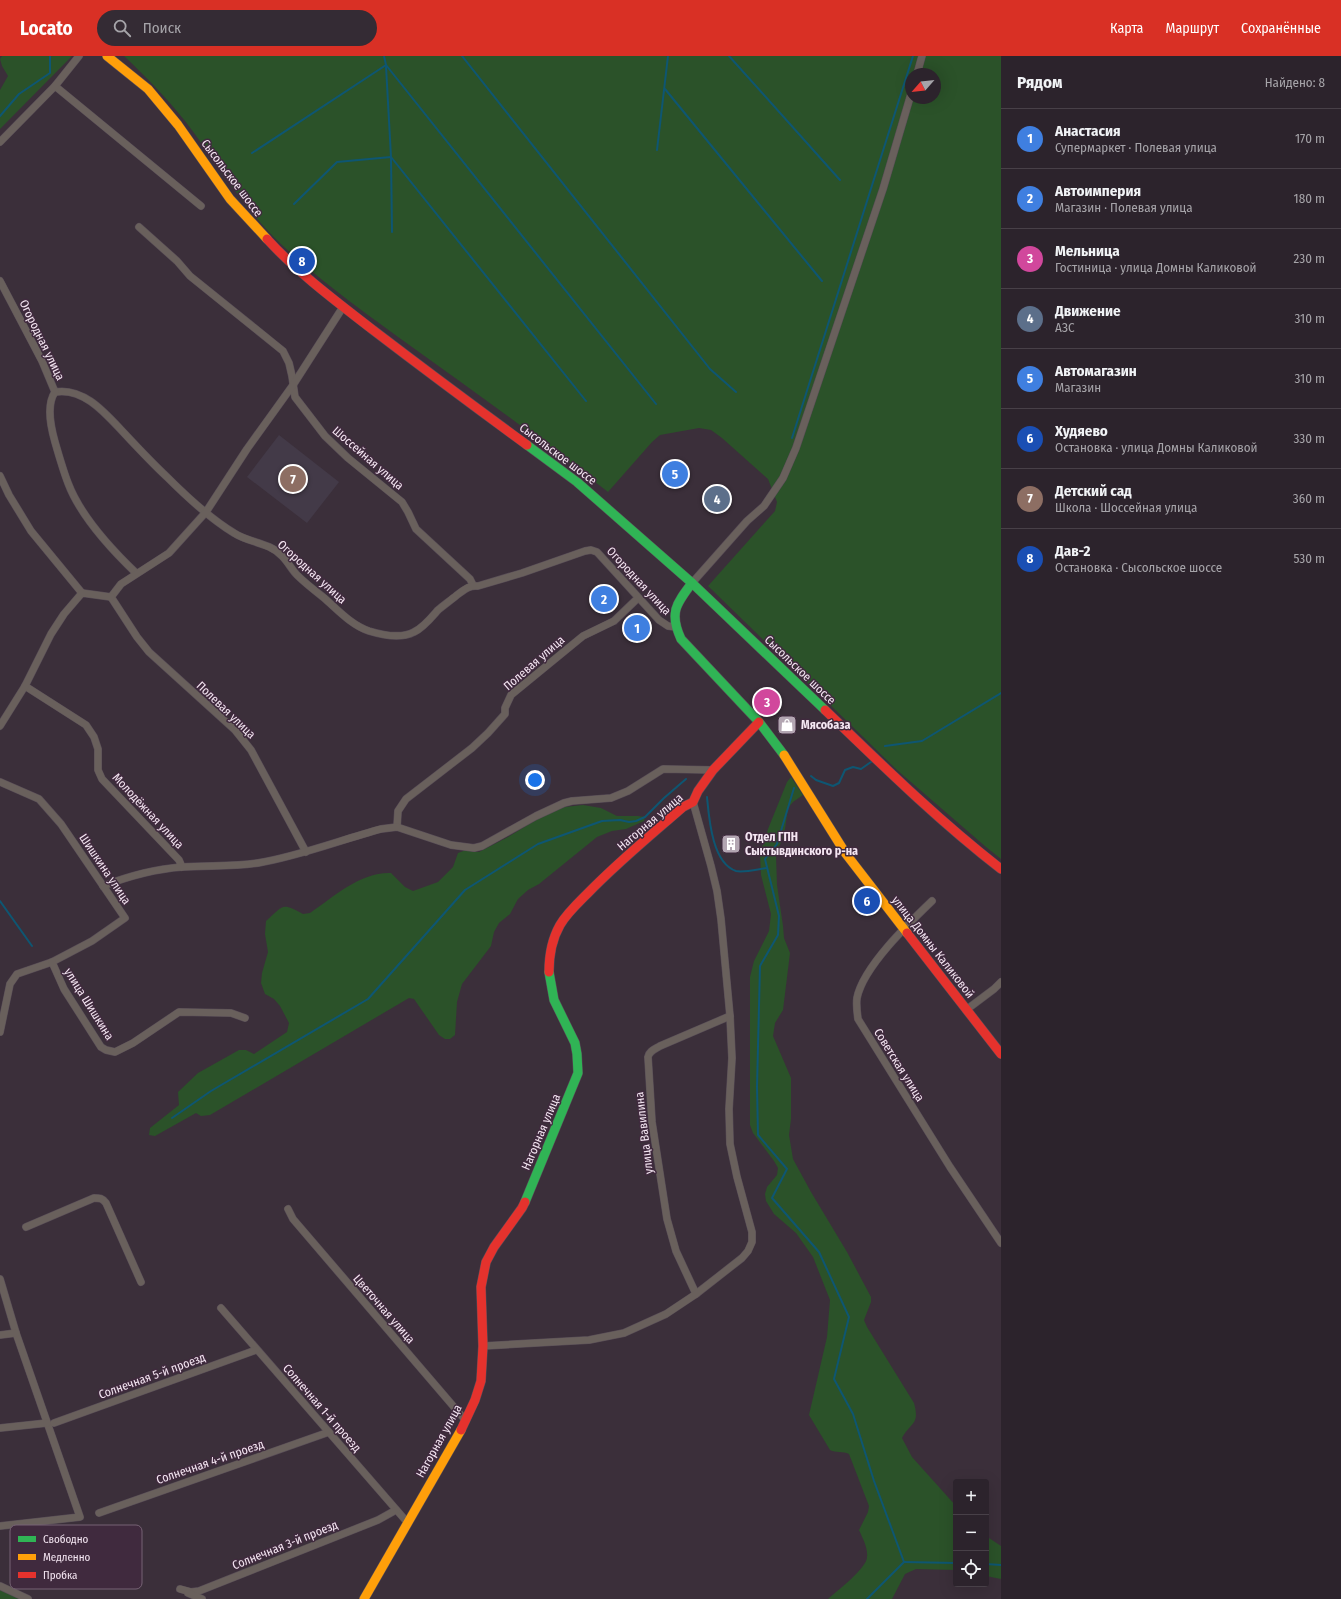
<!DOCTYPE html>
<html lang="ru">
<head>
<meta charset="utf-8">
<style>
  :root { --surface:#2c232c; --page:#342b34; --text:#f1f3f6; --muted:#a6a4a9; --line:#484048; --accent:#d93025 }
  body { margin:0; font-family:"Fira Sans Condensed",sans-serif; background:var(--page); color:var(--text) }
  .controls { position:absolute; right:12px; bottom:12px; display:grid; overflow:hidden; border-radius:4px; box-shadow:0 4px 16px #0002 }
  .controls button { width:36px; height:36px; display:grid; place-items:center; padding:0; border:0; border-bottom:1px solid var(--line); background:var(--surface); color:var(--text); font:20px sans-serif }
  .compass { position:absolute; left:905px; top:12px; width:36px; height:36px; border-radius:50%; background:var(--surface); box-shadow:0 4px 16px #0002; rotate:242deg }
  .you { position:absolute; left:535px; top:724px; width:14px; height:14px; margin:-10px; border:3px solid #fff; border-radius:50%; background:#1a73e8; box-shadow:0 0 0 6px #1a73e833 }
  .badge { display:grid; place-items:center; width:26px; height:26px; border-radius:50%; background:var(--accent); color:#fff; font-size:13px; font-weight:700 }
  .pin { position:absolute; translate:-50% -50%; border:2px solid #fff; box-shadow:0 1px 4px #0006 }
  .list { margin:0; padding:0; list-style:none }
  h2 { display:flex; justify-content:space-between; align-items:center; height:52px; margin:0; padding:0 16px; font-size:17px }
  h2 small { font-size:13px; font-weight:400; color:var(--muted) }
  .list li { display:grid; grid-template-columns:26px 1fr auto; gap:12px; align-items:center; box-sizing:border-box; height:60px; padding:0 16px; border-top:1px solid var(--line) }
  .list b { display:block; font-size:15px; white-space:nowrap }
  .list p { margin:0; font-size:13px; white-space:nowrap; color:var(--muted) }
  .list em { font-size:13px; font-style:normal; color:var(--muted) }
  .icon { flex:none; width:22px; height:22px; fill:none; stroke:currentColor; stroke-width:2; stroke-linecap:round; stroke-linejoin:round }
  .map { position:relative; flex:none; width:1001px; height:1543px; overflow:hidden }
  header { display:flex; align-items:center; gap:24px; box-sizing:border-box; height:56px; padding:0 20px; background:var(--accent); color:#fff }
  header strong { font-size:19px }
  nav { display:flex; gap:22px; margin-inline-start:auto; font-size:14px }
  .search { width:280px; height:36px; background:var(--page); display:flex; align-items:center; gap:10px; box-sizing:border-box; padding:0 14px; border-radius:22px; color:var(--muted); font-size:15px }
  main { display:flex }
  aside { flex:1; background:var(--surface) }
  .map>svg:first-child { display:block }
  .education { fill:#433a48 }
  .green { fill:#2b5229; fill-rule:evenodd }
  .lines { fill:none; stroke-linecap:round; stroke-linejoin:round }
  .stream { stroke:#0e5672; stroke-width:2 }
  .street-casing { stroke:#584d57; stroke-width:8 }
  .fast-casing { stroke:#584d57; stroke-width:10 }
  .slow-casing { stroke:#584d57; stroke-width:10 }
  .jam-casing { stroke:#584d57; stroke-width:10 }
  .street { stroke:#69605c; stroke-width:7 }
  .fast { stroke:#30b455; stroke-width:9 }
  .slow { stroke:#ff9f0a; stroke-width:9 }
  .jam { stroke:#e5322d; stroke-width:9 }
  .labels { text-anchor:middle; dominant-baseline:central; stroke-width:3; stroke-linejoin:round; paint-order:stroke }
  .street-label { font-size:12px; fill:#f4e6f2; stroke:#402a3e }
  .poi-label { font-size:12px; font-weight:bold; fill:#f4e6f2; stroke:#402a3e; text-anchor:start }
  .key { fill:#402a3e; stroke:#766274; stroke-width:1 }
  .key-label { font-size:11px; fill:#f4e6f2 }
</style>
</head>
<body>
<header>
<strong>Locato</strong>
<div class="search"><svg class="icon" aria-label="search" viewBox="0 0 24 24"><circle cx="10" cy="10" r="6"/><path d="M15 15l6 6"/></svg>Поиск</div>
<nav><a>Карта</a><a>Маршрут</a><a>Сохранённые</a></nav>
</header>
<main>
<div class="map">
<svg width="1001" height="1543" viewBox="0 0 1001 1543">
  <rect width="100%" height="100%" fill="#3b2f3a"/>
  <path class="education" d="M279,379L339,426L307,467L247,421Z"/>
  <g class="green">
    <path d="M2,0H72L0,73V34L8,20L2,10L0,3Z"/>
    <path d="M124,0H1001V803L986,791L897,714L708,530L775,455L777,446L768,423L722,382L711,374L699,372L660,379L652,386L608,436C544,386 478,338 412,291C368,259 321,226 282,189C242,151 218,108 185,65C166,41 145,20 124,0ZM911,18H935V42H911Z"/>
    <path d="M791,721L803,739L793,746L788,752L784,780L777,795L776,800L777,829L783,870L784,882L790,897L783,954L775,967L773,980L791,1022V1063L789,1079L793,1103L811,1136L847,1196L871,1241V1246L864,1264L867,1271L914,1347C920,1369 911,1366 902,1382L912,1401L956,1450V1514L916,1513L905,1518L892,1543H828C837,1535 867,1512 867,1501C868,1492 863,1483 859,1474L868,1456L869,1450L849,1398C843,1395 836,1397 830,1394L809,1359L827,1281L830,1244L813,1201L796,1177L774,1158L766,1145L765,1138L767,1131L777,1119L778,1112L774,1105L753,1077L750,1069V921L754,905L769,875L771,858L761,819L760,798L768,773L787,726Z"/>
    <path d="M583,749L601,752L617,760H638L645,761L644,765L626,773L612,775L597,781L539,828L528,834L518,843L510,858L499,867L494,876L491,890L462,928L457,946L455,979L450,983H445L439,979L414,943L409,942L210,1059L201,1060L196,1057L155,1080L149,1079L150,1072L179,1049L178,1036L198,1017L239,994H246L254,998L287,976L289,967L280,950L274,943L265,938L261,927L262,917L268,896L265,878L266,865C284,849 281,846 303,858L310,857C335,840 360,816 391,817L405,831L413,835L438,826L453,811L458,797L466,794L479,796L508,781L544,759L565,751Z"/>
    <path d="M986,1480L1001,1490V1523L986,1520Z"/>
    <path d="M0,1531L25,1543H0Z"/>
  </g>
  <g class="lines">
    <g class="stream">
      <path d="M384,0L386,9L656,348"/>
      <path d="M462,0L710,313L736,336"/>
      <path d="M729,0L840,124"/>
      <path d="M386,10L391,101L586,345"/>
      <path d="M665,33L822,225"/>
      <path d="M0,60L19,38L50,17V0"/>
      <path d="M657,94L668,0"/>
      <path d="M252,97L386,9"/>
      <path d="M294,148L337,106L391,101L392,176"/>
      <path d="M792,382L913,0"/>
      <path d="M885,690L922,685L1001,637"/>
      <path d="M811,720L816,724L833,730L839,727L845,714L853,711L861,713L871,706"/>
      <path d="M794,732L777,788L765,803L779,860L778,879L760,910L757,1031L758,1079L787,1113L772,1142L819,1196L849,1261L834,1323L853,1358L874,1425L904,1506L867,1543"/>
      <path d="M707,741C709,762 712,807 736,815C743,817 759,813 767,812"/>
      <path d="M0,845L32,890"/>
      <path d="M172,1062L211,1035L368,943L465,834L538,788L602,765L620,764L629,766L636,765L645,761L664,742L686,723"/>
      <path d="M904,1506L956,1507"/>
      <path d="M986,1508L1001,1509"/>
    </g>
    <defs>
      <g id="street">
        <path d="M917,18L922,0"/>
        <path d="M55,30L201,150"/>
        <path d="M0,86L55,30L79,0"/>
        <path d="M139,171L177,205L190,220L283,295L289,307L292,320L295,341L325,380L348,402L402,446L408,456L416,473L470,523L473,529"/>
        <path d="M0,225L42,305L55,336C84,331 106,358 124,377C138,392 152,407 167,421C187,441 209,462 234,477C249,487 269,486 282,500C288,506 292,514 297,519C305,527 314,534 323,541C337,553 351,569 369,575C382,579 401,583 414,576C423,572 431,562 438,554C444,549 451,544 457,539C464,534 469,529 478,530L522,517L585,495L591,494L597,496L659,564L668,570L675,571"/>
        <path d="M55,336C46,349 51,372 55,386C59,400 63,414 68,427C80,459 112,494 136,517"/>
        <path d="M0,420L9,439L31,475L82,537"/>
        <path d="M692,527L747,465L764,450L783,422L796,392L883,133L911,38"/>
        <path d="M111,541L121,528L169,497L206,456L247,393L293,329L343,251"/>
        <path d="M111,541L137,581L149,596L235,674L251,694L306,796"/>
        <path d="M25,630L86,669L94,681L98,693V714L102,723L179,804L182,811"/>
        <path d="M0,670L25,630L51,578L64,558L82,537L111,541"/>
        <path d="M0,726L39,743L61,768L125,862L92,885L52,906L17,918L10,928L0,976"/>
        <path d="M397,771L398,755L406,743L472,692L488,677L505,658V652L511,639L583,580L614,565L638,542"/>
        <path d="M103,830C129,820 154,813 182,811C207,809 233,811 258,807C300,800 340,784 381,773L397,771L451,789L474,792L482,790L536,760L564,747L572,745L611,742L628,735L663,713L713,714"/>
        <path d="M932,845C909,867 863,911 857,942C856,949 857,956 858,963L950,1111L1001,1187"/>
        <path d="M52,906L64,933L101,991L106,994L115,996L133,987L179,956L231,957L245,962"/>
        <path d="M966,954L994,933L1001,926"/>
        <path d="M288,1153L293,1163L466,1365"/>
        <path d="M26,1171L94,1142C100,1142 102,1142 106,1147L141,1226"/>
        <path d="M0,1223L16,1277L80,1461L0,1470"/>
        <path d="M696,1238L676,1195L667,1163L652,1066L648,1001C649,995 655,993 660,990L730,960"/>
        <path d="M221,1252L407,1466"/>
        <path d="M0,1279L16,1277"/>
        <path d="M483,1290L589,1284L624,1277L666,1258L696,1238L742,1202L748,1195L752,1186V1176L737,1121L730,1088L729,1053L732,1002L730,960L721,863L717,835L711,810L693,746"/>
        <path d="M54,1367L256,1294"/>
        <path d="M0,1372L47,1367"/>
        <path d="M99,1457L329,1376"/>
        <path d="M0,1530L28,1543"/>
        <path d="M180,1533L191,1536L199,1535L378,1464L396,1454"/>
        <path d="M188,1537L202,1543"/>
      </g>
      <g id="fast">
        <path d="M527,389L577,426L692,527"/>
        <path d="M692,527C676,548 669,557 681,583L759,666L784,699"/>
        <path d="M692,527L825,654"/>
        <path d="M525,1146L578,1017L577,998L575,987L554,944L549,916"/>
      </g>
      <g id="slow">
        <path d="M107,0L148,33L178,69L230,143L267,183"/>
        <path d="M784,699L846,798L907,877"/>
        <path d="M364,1543L461,1374"/>
      </g>
      <g id="jam">
        <path d="M267,183C298,217 337,246 373,274C424,313 475,351 527,389"/>
        <path d="M825,654C882,709 939,765 1001,813"/>
        <path d="M907,877L1001,998"/>
        <path d="M549,916C549,900 552,883 560,869C567,857 578,847 588,837C618,806 651,779 683,751L693,746L698,735L713,714L759,666"/>
        <path d="M461,1374L475,1344L481,1325L483,1290L481,1231L486,1206L494,1191L522,1152L525,1146"/>
      </g>
    </defs>
    <use href="#street" class="street-casing"/>
    <use href="#fast" class="fast-casing"/>
    <use href="#slow" class="slow-casing"/>
    <use href="#jam" class="jam-casing"/>
    <use href="#street" class="street"/>
    <use href="#fast" class="fast"/>
    <use href="#slow" class="slow"/>
    <use href="#jam" class="jam"/>
  </g>
  <defs>
    <symbol id="shop-square" viewBox="-11 -11 22 22"><rect x="-9" y="-9" width="18" height="18" rx="4" fill="#b3a6b2" stroke="#402a3e"/><path d="M-5-2.5h2.3a2.7 3.5 0 0 1 5.4 0H5L5.5 6h-11ZM-1.5-2.5h3a1.5 2.3 0 0 0-3 0Z" fill="#fff"/></symbol>
    <symbol id="building-square" viewBox="-11 -11 22 22"><rect x="-9" y="-9" width="18" height="18" rx="4" fill="#b3a6b2" stroke="#402a3e"/><path d="M-4-6H4V6H1V3H-1V6H-4ZM-2.5-4.3h1.7v1.8h-1.7ZM.8-4.3h1.7v1.8H.8ZM-2.5-1h1.7V.8h-1.7ZM.8-1h1.7V.8H.8Z" fill="#fff"/></symbol>
  </defs>
  <g fill-rule="evenodd">
    <use href="#shop-square" x="776" y="658" width="22" height="22"/>
    <use href="#building-square" x="720" y="777" width="22" height="22"/>
  </g>
  <g class="labels">
    <g class="street-label">
      <text transform="translate(232 122) rotate(53)">Сысольское шоссе</text>
      <text transform="translate(42 284) rotate(64)">Огородная улица</text>
      <text transform="translate(558 398) rotate(37)">Сысольское шоссе</text>
      <text transform="translate(368 402) rotate(41)">Шоссейная улица</text>
      <text transform="translate(312 516) rotate(42)">Огородная улица</text>
      <text transform="translate(639 525) rotate(47)">Огородная улица</text>
      <text transform="translate(534 607) rotate(-41)">Полевая улица</text>
      <text transform="translate(800 614) rotate(44)">Сысольское шоссе</text>
      <text transform="translate(226 654) rotate(44)">Полевая улица</text>
      <text transform="translate(148 755) rotate(47)">Молодёжная улица</text>
      <text transform="translate(650 766) rotate(-40)">Нагорная улица</text>
      <text transform="translate(105 813) rotate(56)">Шишкина улица</text>
      <text transform="translate(933 891) rotate(52)">улица Домны Каликовой</text>
      <text transform="translate(89 948) rotate(58)">улица Шишкина</text>
      <text transform="translate(899 1009) rotate(58)">Советская улица</text>
      <text transform="translate(541 1076) rotate(-67)">Нагорная улица</text>
      <text transform="translate(644 1077) rotate(-97)">улица Вавилина</text>
      <text transform="translate(384 1253) rotate(49)">Цветочная улица</text>
      <text transform="translate(152 1320) rotate(-20)">Солнечная 5-й проезд</text>
      <text transform="translate(322 1352) rotate(49)">Солнечная 1-й проезд</text>
      <text transform="translate(439 1385) rotate(-61)">Нагорная улица</text>
      <text transform="translate(210 1406) rotate(-19)">Солнечная 4-й проезд</text>
      <text transform="translate(285 1489) rotate(-22)">Солнечная 3-й проезд</text>
    </g>
    <g class="poi-label">
      <text x="801" y="669">Мясобаза</text>
      <text x="745" y="781">Отдел ГПН<tspan x="745" dy="14">Сыктывдинского р-на</tspan></text>
    </g>
  </g>
  <rect x="10" y="1469" width="132" height="64" rx="6" class="key"/>
  <rect x="18" y="1480" width="18" height="6" fill="#30b455"/>
  <rect x="18" y="1498" width="18" height="6" fill="#ff9f0a"/>
  <rect x="18" y="1516" width="18" height="6" fill="#e5322d"/>
  <g class="key-label">
    <text x="43" y="1487">Свободно</text>
    <text x="43" y="1505">Медленно</text>
    <text x="43" y="1523">Пробка</text>
  </g>
</svg>
<div class="controls">
<button>+</button>
<button>−</button>
<button><svg class="icon" aria-label="locate" viewBox="0 0 24 24"><circle cx="12" cy="12" r="6"/><path d="M12 2v4M12 18v4M2 12h4M18 12h4"/></svg></button>
</div>
<svg class="compass" viewBox="-18 -18 36 36"><path d="M0-13l5 13h-10z" fill="#e53935"/><path d="M0 13l5-13h-10z" fill="#a6a4a9"/></svg>
<div class="you"></div>
<div class="pin badge" style="left:637px;top:572px;background:#3f7fe0">1</div>
<div class="pin badge" style="left:604px;top:543px;background:#3f7fe0">2</div>
<div class="pin badge" style="left:767px;top:646px;background:#d1479c">3</div>
<div class="pin badge" style="left:717px;top:443px;background:#5c6f8a">4</div>
<div class="pin badge" style="left:675px;top:418px;background:#3f7fe0">5</div>
<div class="pin badge" style="left:867px;top:845px;background:#1a4fb4">6</div>
<div class="pin badge" style="left:293px;top:423px;background:#8d6e63">7</div>
<div class="pin badge" style="left:302px;top:205px;background:#1a4fb4">8</div>
</div>
<aside>
<h2>Рядом<small>Найдено: 8</small></h2>
<ul class="list">
<li><span class="badge" style="background:#3f7fe0">1</span><div><b>Анастасия</b><p>Супермаркет · Полевая улица</p></div><em>170 m</em></li>
<li><span class="badge" style="background:#3f7fe0">2</span><div><b>Автоимперия</b><p>Магазин · Полевая улица</p></div><em>180 m</em></li>
<li><span class="badge" style="background:#d1479c">3</span><div><b>Мельница</b><p>Гостиница · улица Домны Каликовой</p></div><em>230 m</em></li>
<li><span class="badge" style="background:#5c6f8a">4</span><div><b>Движение</b><p>АЗС</p></div><em>310 m</em></li>
<li><span class="badge" style="background:#3f7fe0">5</span><div><b>Автомагазин</b><p>Магазин</p></div><em>310 m</em></li>
<li><span class="badge" style="background:#1a4fb4">6</span><div><b>Худяево</b><p>Остановка · улица Домны Каликовой</p></div><em>330 m</em></li>
<li><span class="badge" style="background:#8d6e63">7</span><div><b>Детский сад</b><p>Школа · Шоссейная улица</p></div><em>360 m</em></li>
<li><span class="badge" style="background:#1a4fb4">8</span><div><b>Дав-2</b><p>Остановка · Сысольское шоссе</p></div><em>530 m</em></li>
</ul>
</aside>
</main>
</body>
</html>
